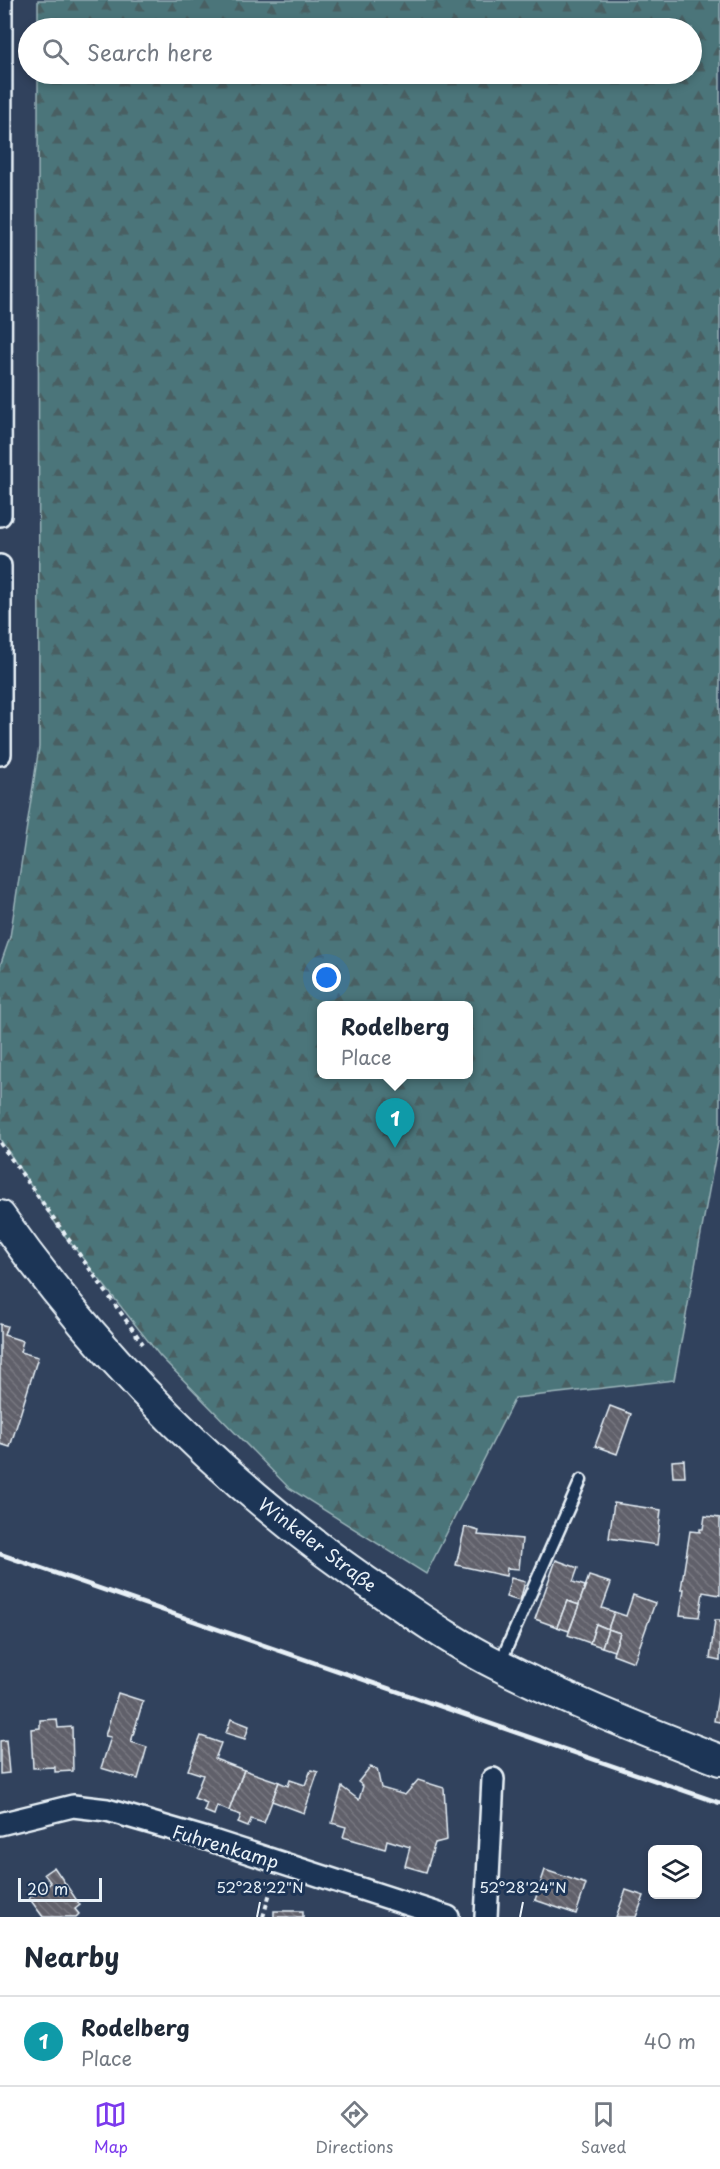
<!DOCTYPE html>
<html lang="en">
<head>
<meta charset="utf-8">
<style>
  :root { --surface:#fff; --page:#f6f6f7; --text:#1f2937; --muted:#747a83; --line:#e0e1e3; --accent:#7c3aed }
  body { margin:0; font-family:"Playpen Sans",sans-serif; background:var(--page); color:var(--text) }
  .controls { position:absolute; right:18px; bottom:18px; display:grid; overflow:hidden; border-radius:9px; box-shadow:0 3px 9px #0003 }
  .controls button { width:54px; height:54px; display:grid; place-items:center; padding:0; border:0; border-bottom:2px solid var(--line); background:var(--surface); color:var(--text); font:30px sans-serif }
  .scale { position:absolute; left:18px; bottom:15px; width:84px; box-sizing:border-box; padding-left:6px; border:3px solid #e8f1f8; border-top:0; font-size:16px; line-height:21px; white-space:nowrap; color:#e8f1f8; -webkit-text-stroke:4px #1d3557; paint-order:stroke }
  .you { position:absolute; left:327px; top:978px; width:21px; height:21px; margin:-15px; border:4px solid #fff; border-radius:50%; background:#1a73e8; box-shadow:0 0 0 9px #1a73e833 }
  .badge { display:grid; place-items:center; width:39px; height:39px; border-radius:50%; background:var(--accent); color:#fff; font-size:20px; font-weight:700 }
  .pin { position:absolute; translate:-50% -50px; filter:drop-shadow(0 2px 3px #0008) }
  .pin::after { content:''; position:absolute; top:32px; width:21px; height:18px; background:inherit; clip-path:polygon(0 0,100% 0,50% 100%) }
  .popup { position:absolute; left:317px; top:1001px; width:156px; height:78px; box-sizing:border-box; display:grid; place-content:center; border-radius:9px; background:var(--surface); filter:drop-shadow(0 2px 4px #0005); font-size:20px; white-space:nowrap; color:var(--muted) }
  .popup b { font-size:22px; color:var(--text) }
  .popup::after { content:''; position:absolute; left:50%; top:100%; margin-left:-12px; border:12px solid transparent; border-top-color:var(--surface) }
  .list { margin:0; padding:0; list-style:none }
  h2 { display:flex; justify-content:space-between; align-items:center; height:78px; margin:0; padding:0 24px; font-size:26px }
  h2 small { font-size:20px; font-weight:400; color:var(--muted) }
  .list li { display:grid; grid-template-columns:39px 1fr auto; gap:18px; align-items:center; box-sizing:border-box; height:90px; padding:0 24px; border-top:2px solid var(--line) }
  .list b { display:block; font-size:22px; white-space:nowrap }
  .list p { margin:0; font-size:20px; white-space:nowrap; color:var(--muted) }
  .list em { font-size:20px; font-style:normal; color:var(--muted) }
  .icon { flex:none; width:33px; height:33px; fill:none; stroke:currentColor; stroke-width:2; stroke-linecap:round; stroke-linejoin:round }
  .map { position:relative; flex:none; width:720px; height:1917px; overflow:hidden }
  .search { position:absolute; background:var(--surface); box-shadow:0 3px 9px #0003; left:18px; right:18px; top:18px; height:66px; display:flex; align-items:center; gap:15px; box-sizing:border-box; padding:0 21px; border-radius:33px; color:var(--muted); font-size:22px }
  .sheet { height:168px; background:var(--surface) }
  nav { display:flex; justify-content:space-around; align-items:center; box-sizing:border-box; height:84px; border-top:2px solid var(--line); background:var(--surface); font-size:16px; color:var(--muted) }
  nav a { display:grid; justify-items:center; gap:3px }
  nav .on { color:var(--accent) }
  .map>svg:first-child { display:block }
  .forest { fill:url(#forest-firs); stroke:#9ab3b9; stroke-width:1.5; fill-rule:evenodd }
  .building { fill:url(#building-back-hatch); stroke:#e8f1f8; stroke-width:1.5 }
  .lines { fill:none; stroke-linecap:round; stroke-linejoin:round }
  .lane-casing { stroke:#e8f1f8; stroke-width:15 }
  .street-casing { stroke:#e8f1f8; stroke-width:26 }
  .secondary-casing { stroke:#e8f1f8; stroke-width:34 }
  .path { stroke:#e8f1f8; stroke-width:4; stroke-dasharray:4.5 4.5; stroke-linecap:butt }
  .lane { stroke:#1d3557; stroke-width:10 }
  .street { stroke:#1d3557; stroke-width:21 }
  .secondary { stroke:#1d3557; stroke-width:30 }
  .rail { stroke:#e8f1f8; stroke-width:4.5 }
  .ticks { fill:none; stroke:#e8f1f8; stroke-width:2 }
  .labels { text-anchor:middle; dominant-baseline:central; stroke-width:6; stroke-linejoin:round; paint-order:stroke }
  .street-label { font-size:18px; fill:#e8f1f8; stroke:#1d3557 }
  .ticks-label { font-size:15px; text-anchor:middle; fill:#e8f1f8; stroke:#1d3557; stroke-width:6; stroke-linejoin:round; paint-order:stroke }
</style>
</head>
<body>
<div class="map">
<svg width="720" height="1917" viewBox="0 0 720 1917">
  <defs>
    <pattern id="forest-firs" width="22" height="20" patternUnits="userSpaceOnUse" patternTransform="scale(1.5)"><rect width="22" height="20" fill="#4b757a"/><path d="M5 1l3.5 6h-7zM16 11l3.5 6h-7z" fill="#485e62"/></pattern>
    <pattern id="building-back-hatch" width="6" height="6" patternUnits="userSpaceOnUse" patternTransform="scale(1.5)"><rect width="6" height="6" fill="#60606a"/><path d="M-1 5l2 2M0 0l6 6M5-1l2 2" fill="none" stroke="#777780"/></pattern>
  </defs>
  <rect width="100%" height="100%" fill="#31425d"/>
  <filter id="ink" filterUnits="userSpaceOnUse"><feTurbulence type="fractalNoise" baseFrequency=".0167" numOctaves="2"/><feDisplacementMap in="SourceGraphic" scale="12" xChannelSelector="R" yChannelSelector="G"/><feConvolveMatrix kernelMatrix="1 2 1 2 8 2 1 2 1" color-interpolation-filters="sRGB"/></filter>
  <g filter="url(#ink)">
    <path class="forest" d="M38,0H720V1131L674,1380L515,1398L426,1574L289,1488L160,1356L58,1227L0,1139V966L10,937L39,747L38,74H692V28H38ZM322,1006H468V1074H322Z"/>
    <g class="building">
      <path d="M0,1324L7,1326L4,1335L23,1341L20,1352L38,1357L10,1447L0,1444Z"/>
      <path d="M610,1406L631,1414L617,1454L595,1446Z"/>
      <path d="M684,1460L685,1477H673L672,1461Z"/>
      <path d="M614,1503L661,1510L657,1545L609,1538Z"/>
      <path d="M705,1516L720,1518V1595L703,1592L699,1617L680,1615L684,1589H681L690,1531L700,1532V1529H703Z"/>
      <path d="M465,1527L479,1531L478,1535L522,1539L519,1569L507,1568L506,1576L456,1565Z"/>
      <path d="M556,1560L578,1568L573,1582L585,1586L579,1605L567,1601L557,1627L535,1619Z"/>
      <path d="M589,1576L611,1583L602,1608L614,1612L608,1629L596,1624L590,1643L568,1635Z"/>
      <path d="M511,1578L525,1582L520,1601L506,1597Z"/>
      <path d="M633,1595L655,1603L634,1662L613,1654L620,1633L608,1629L614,1612L626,1616Z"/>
      <path d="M567,1601L579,1605L569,1631L557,1627Z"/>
      <path d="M715,1620H720V1661L710,1659Z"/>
      <path d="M596,1624L608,1629L602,1647L590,1643Z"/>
      <path d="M608,1629L620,1633L614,1651L602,1647Z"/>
      <path d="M719,1689L720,1688V1722L714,1721Z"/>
      <path d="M118,1693L143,1701L131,1742L147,1747L138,1779L101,1768L111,1737L105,1736Z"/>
      <path d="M57,1719L58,1728L72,1727L73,1771L55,1772V1767L33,1768L31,1729L40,1728V1720Z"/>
      <path d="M231,1719L249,1726L245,1739L226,1733Z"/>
      <path d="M201,1736L221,1743L215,1759L244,1770L229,1811L217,1806L214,1815L204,1811L207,1803L194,1798L203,1775L188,1770Z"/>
      <path d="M6,1740L9,1773L0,1774V1741Z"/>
      <path d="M370,1767L377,1769L381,1788L405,1795L418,1780L444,1788L447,1840L435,1843L426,1872L405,1866L410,1847L387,1840L385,1849L343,1837L346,1827L332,1823L342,1787L359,1800L363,1786L358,1782Z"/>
      <path d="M244,1770L279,1782L264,1823L251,1819L248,1827L238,1823L241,1815L229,1811Z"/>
      <path d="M311,1770L318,1772L304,1813L272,1801L279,1782L288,1786L290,1780L305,1785Z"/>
      <path d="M54,1867L80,1905L75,1909L79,1914L76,1917H43L29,1898L51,1883L44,1874Z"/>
      <path d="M545,1870L586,1884L576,1914L535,1900Z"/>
      <path d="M626,1890L644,1896L636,1917H616Z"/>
      <rect x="274" y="1911" width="29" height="6"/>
    </g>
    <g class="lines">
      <defs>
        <path id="lane" d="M500,1663L581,1480"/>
        <g id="street">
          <path d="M0,515L1,0"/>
          <path d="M0,566V754"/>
          <path d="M0,1824L73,1806L107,1810L207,1839L448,1917"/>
          <path d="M486,1917L493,1779"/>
        </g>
        <path id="secondary" d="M0,1216C106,1366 237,1496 390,1598C425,1622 461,1647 500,1666C571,1702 646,1732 720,1760"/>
      </defs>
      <use href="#lane" class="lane-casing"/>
      <use href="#street" class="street-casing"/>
      <use href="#secondary" class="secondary-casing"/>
      <g class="path">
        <path d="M0,1143L143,1344"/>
        <path d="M263,1917L272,1886"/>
      </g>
      <use href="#lane" class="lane"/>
      <use href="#street" class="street"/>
      <use href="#secondary" class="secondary"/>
      <path class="rail" d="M0,1554L720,1803"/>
    </g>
  </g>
  <path class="ticks" d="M257,1917L260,1902M520,1917L523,1902"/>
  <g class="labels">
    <g class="street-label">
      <text transform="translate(318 1544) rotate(37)">Winkeler Straße</text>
      <text transform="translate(226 1846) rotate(17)">Fuhrenkamp</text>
    </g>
  </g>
  <g class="ticks-label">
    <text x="260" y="1893">52°28'22"N</text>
    <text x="523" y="1893">52°28'24"N</text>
  </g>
</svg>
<div class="controls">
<button><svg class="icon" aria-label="layers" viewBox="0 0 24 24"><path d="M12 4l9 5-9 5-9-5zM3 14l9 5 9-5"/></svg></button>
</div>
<div class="scale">20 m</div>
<div class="you"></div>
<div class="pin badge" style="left:395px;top:1148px;background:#0f9aa8">1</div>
<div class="popup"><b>Rodelberg</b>Place</div>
<div class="search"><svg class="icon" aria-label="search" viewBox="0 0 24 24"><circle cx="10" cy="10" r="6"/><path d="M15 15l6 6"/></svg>Search here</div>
</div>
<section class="sheet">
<h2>Nearby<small></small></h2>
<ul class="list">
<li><span class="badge" style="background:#0f9aa8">1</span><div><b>Rodelberg</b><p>Place</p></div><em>40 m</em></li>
</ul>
</section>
<nav>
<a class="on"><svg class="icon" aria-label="map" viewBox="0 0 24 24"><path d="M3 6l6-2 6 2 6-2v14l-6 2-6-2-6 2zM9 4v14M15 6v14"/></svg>Map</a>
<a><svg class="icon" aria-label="directions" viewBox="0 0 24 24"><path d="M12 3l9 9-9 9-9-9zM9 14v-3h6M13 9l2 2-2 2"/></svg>Directions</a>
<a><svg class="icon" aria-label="saved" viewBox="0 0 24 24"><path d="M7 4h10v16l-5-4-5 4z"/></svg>Saved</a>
</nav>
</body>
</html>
